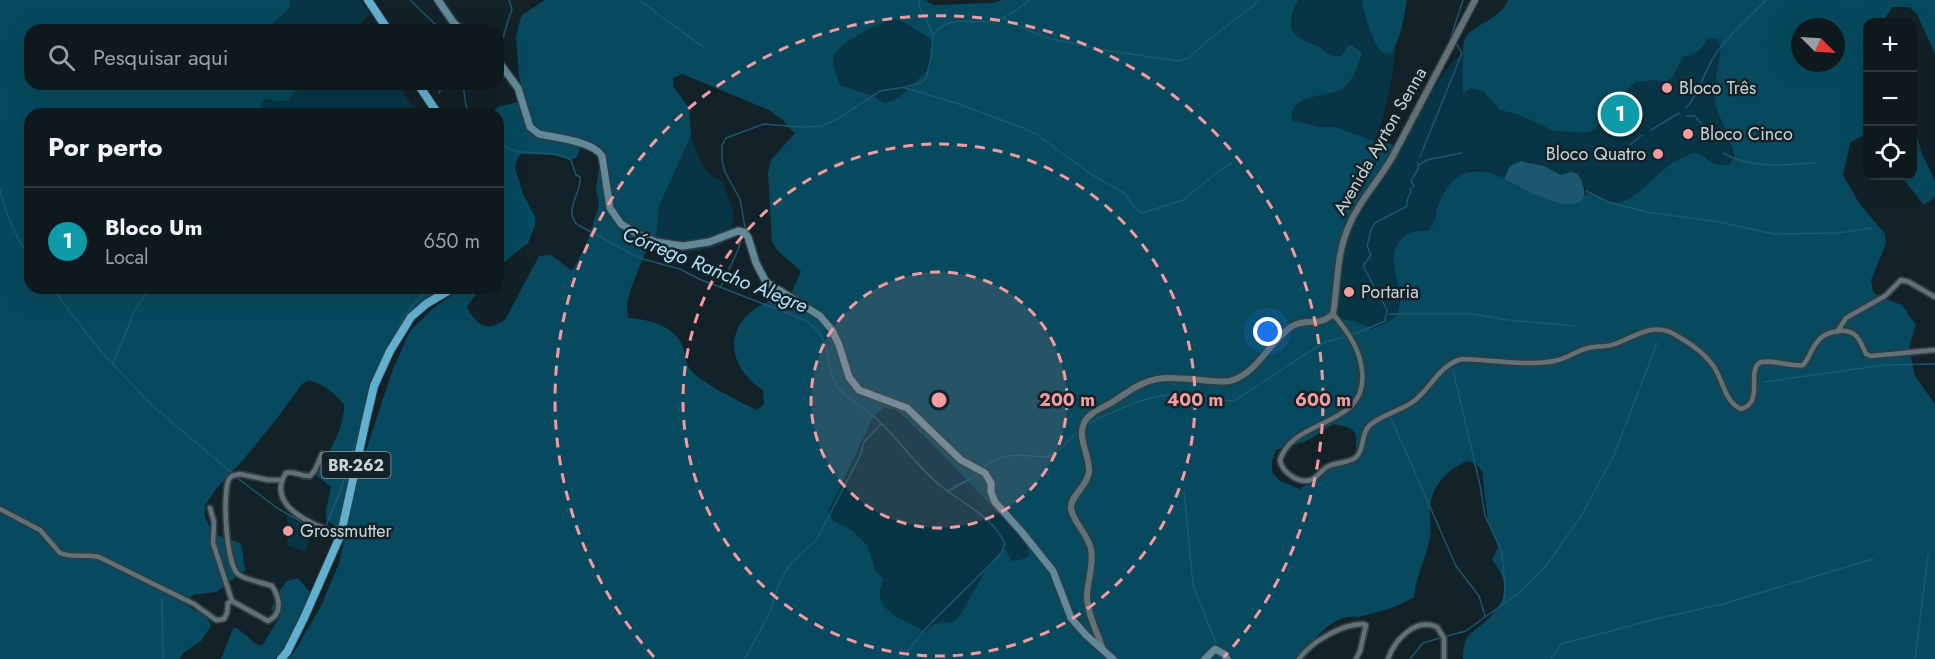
<!DOCTYPE html>
<html lang="pt">
<head>
<meta charset="utf-8">
<style>
  :root { --surface:#0e191e; --page:#1c262b; --text:#f1f3f6; --muted:#9ba0a4; --line:#2e383c; --accent:#f49b9f }
  body { margin:0; font-family:Jost,sans-serif; background:var(--page); color:var(--text) }
  .controls { position:absolute; right:18px; top:18px; display:grid; overflow:hidden; border-radius:12px; box-shadow:0 6px 24px #0002 }
  .controls button { width:54px; height:54px; display:grid; place-items:center; padding:0; border:0; border-bottom:2px solid var(--line); background:var(--surface); color:var(--text); font:30px sans-serif }
  .compass { position:absolute; left:1791px; top:18px; width:54px; height:54px; border-radius:50%; background:var(--surface); box-shadow:0 6px 24px #0002; rotate:114deg }
  .you { position:absolute; left:1268px; top:332px; width:21px; height:21px; margin:-15px; border:4px solid #fff; border-radius:50%; background:#1a73e8; box-shadow:0 0 0 9px #1a73e833 }
  .badge { display:grid; place-items:center; width:39px; height:39px; border-radius:50%; background:var(--accent); color:#fff; font-size:20px; font-weight:700 }
  .pin { position:absolute; translate:-50% -50%; border:3px solid #fff; box-shadow:0 2px 6px #0006 }
  .list { margin:0; padding:0; list-style:none }
  h2 { display:flex; justify-content:space-between; align-items:center; height:78px; margin:0; padding:0 24px; font-size:26px }
  h2 small { font-size:20px; font-weight:400; color:var(--muted) }
  .list li { display:grid; grid-template-columns:39px 1fr auto; gap:18px; align-items:center; box-sizing:border-box; height:108px; padding:0 24px; border-top:2px solid var(--line) }
  .list b { display:block; font-size:22px; white-space:nowrap }
  .list p { margin:0; font-size:20px; white-space:nowrap; color:var(--muted) }
  .list em { font-size:20px; font-style:normal; color:var(--muted) }
  .icon { flex:none; width:33px; height:33px; fill:none; stroke:currentColor; stroke-width:2; stroke-linecap:round; stroke-linejoin:round }
  .map { position:relative; flex:none; width:1935px; height:659px; overflow:hidden }
  .search { position:absolute; background:var(--surface); box-shadow:0 6px 24px #0002; left:24px; top:24px; width:480px; height:66px; display:flex; align-items:center; gap:15px; box-sizing:border-box; padding:0 21px; border-radius:18px; color:var(--muted); font-size:22px }
  .panel { position:absolute; background:var(--surface); box-shadow:0 6px 24px #0002; left:24px; top:108px; width:480px; height:186px; border-radius:18px }
  .map>svg:first-child { display:block }
  .green { fill:#083545 }
  .forest { fill:#074a5f; fill-rule:evenodd }
  .water { fill:#1b576e }
  .lines { fill:none; stroke-linecap:round; stroke-linejoin:round }
  .stream { stroke:#1b576e; stroke-width:1.5 }
  .minor-casing { stroke:#313b40; stroke-width:8 }
  .tertiary-casing { stroke:#313b40; stroke-width:9 }
  .secondary-casing { stroke:#313b40; stroke-width:10 }
  .trunk-casing { stroke:#313b40; stroke-width:10 }
  .minor { stroke:#607178; stroke-width:4.5 }
  .tertiary { stroke:#607178; stroke-width:6 }
  .secondary { stroke:#618999; stroke-width:7 }
  .trunk { stroke:#62b0cf; stroke-width:8 }
  .ring { fill:none; stroke:#f49b9f; stroke-width:3; stroke-dasharray:10 8 }
  .poi-dot { fill:#f49b9f; stroke:#132128; stroke-width:2 }
  .labels { text-anchor:middle; dominant-baseline:central; stroke-width:5; stroke-linejoin:round; paint-order:stroke }
  .shield { fill:#132128; stroke:#939ea3; stroke-width:1.5 }
  .shield-label { font-size:16px; font-weight:bold; fill:#cad4d8 }
  .poi-label { font-size:18px; fill:#cad4d8; stroke:#132128; text-anchor:start }
  .street-label { font-size:18px; fill:#cad4d8; stroke:#132128 }
  .water-label { font-size:20px; font-style:italic; fill:#b0e1f7; stroke:#132128 }
  .centre { fill:#f49b9f; stroke:#132128; stroke-width:3 }
  .ring-label { font-size:18px; text-anchor:middle; font-weight:bold; fill:#f49b9f; stroke:#132128; stroke-width:5; stroke-linejoin:round; paint-order:stroke }
</style>
</head>
<body>
<div class="map">
<svg width="1935" height="659" viewBox="0 0 1935 659">
  <rect width="100%" height="100%" fill="#132128"/>
  <g class="green">
    <path d="M290,0H360L370,14L354,30H271L270,28C275,16 292,15 290,0Z"/>
    <path d="M1298,0H1362C1362,8 1374,46 1381,51C1383,52 1389,53 1391,54L1396,45C1394,72 1386,117 1374,141L1336,127H1320L1291,120C1291,89 1327,99 1344,88C1350,84 1352,78 1354,72C1358,64 1360,58 1360,49L1352,45H1348L1344,53L1339,56H1332L1321,47L1304,41L1294,34L1290,24Z"/>
    <path d="M892,18L905,23L932,40L930,68L899,98L885,103L873,96L840,85C838,78 834,69 833,62C831,44 878,26 892,18Z"/>
    <path d="M1708,38H1716C1717,40 1720,43 1721,46C1724,58 1712,86 1715,103C1718,124 1742,141 1729,165C1725,165 1719,165 1715,164C1709,161 1703,153 1695,153C1692,153 1689,155 1686,156C1659,166 1645,194 1621,202C1607,206 1598,195 1585,194L1586,189L1578,174L1561,175L1544,166L1526,161H1521L1510,166L1504,179L1482,170H1470L1438,208L1435,223L1428,231C1417,230 1410,231 1402,238C1382,257 1406,290 1398,311C1394,323 1381,324 1372,329L1361,323L1327,315L1331,307L1353,223L1369,192L1390,166L1398,150L1404,145L1423,104L1443,74L1454,60L1464,54V93L1471,87L1483,91L1500,110L1519,115L1552,131L1586,133L1604,120L1617,100L1636,82L1657,80L1666,82L1672,78L1683,57C1696,55 1702,49 1708,38Z"/>
    <path d="M299,84H397L415,110L414,114H261V103L266,99C287,102 289,106 299,84Z"/>
    <path d="M691,136C697,156 702,173 723,182C732,213 741,213 723,244C699,252 676,258 656,239L659,206Z"/>
    <path d="M884,408L894,409L931,443L1024,540L1029,553L1027,558L1012,561L1004,549L987,568L959,617C950,624 937,627 926,632C911,622 880,615 880,593C880,589 883,582 884,579L876,571L867,545L853,531L834,521L828,512L874,416Z"/>
    <path d="M287,515L313,533L305,552L286,545L292,528L287,525Z"/>
  </g>
  <g class="forest">
    <path d="M0,0H290C292,15 275,16 270,28L271,30H30V84H299C289,106 287,102 266,99L261,103V114H30V288H448L410,318L385,367L349,480L338,529L326,519V511L331,487L316,475C328,453 344,430 344,405C334,392 324,385 309,380L302,384L278,417L244,459L216,489L205,505V518L214,534L240,543L242,548L245,570L216,592L193,595L190,598L189,606C198,616 203,607 211,626L201,641L183,653L180,659H0Z"/>
    <path d="M545,0H925L934,5L992,3L1002,0H1298C1295,7 1291,16 1291,23C1290,38 1307,41 1318,46C1325,49 1330,58 1339,56C1344,55 1345,50 1348,45H1352L1362,52C1359,64 1353,82 1342,89C1326,99 1291,91 1291,120L1320,127H1336L1374,141L1389,143L1397,148L1398,153C1389,168 1376,180 1368,195C1348,230 1340,268 1331,307L1327,315L1361,323L1372,329C1381,324 1394,323 1398,311C1406,290 1382,257 1402,238C1410,231 1417,230 1428,231C1437,221 1435,217 1438,206C1447,181 1464,165 1491,173L1556,203L1582,200L1585,194C1598,195 1607,206 1621,202C1645,194 1659,166 1686,156C1689,155 1691,153 1694,153C1702,153 1708,161 1715,164C1719,165 1725,165 1729,165L1734,156L1732,146L1715,105L1714,93L1721,47L1716,38H1708C1702,49 1696,55 1683,57L1672,78L1666,82L1657,80L1636,82L1617,100L1604,120L1595,129L1586,133L1553,131L1519,115L1500,110L1483,91L1471,88L1463,94C1463,84 1462,48 1464,41C1471,23 1498,23 1508,0H1935V54L1917,14L1909,7H1893L1885,18V22H1868L1867,133L1850,143L1843,175L1859,203L1885,234L1886,244L1871,280L1873,292L1878,296L1902,305L1916,325L1909,347L1915,376L1935,404V659H1463C1463,652 1464,642 1468,636C1473,631 1480,626 1486,621C1507,601 1511,583 1492,560L1498,547L1488,522L1482,471L1476,464L1469,461C1451,466 1436,482 1431,500C1428,512 1432,526 1430,538C1426,558 1416,576 1414,597C1397,608 1378,612 1358,617C1331,614 1314,640 1300,659H288L294,652L321,606L339,563L360,468L393,369L410,331L432,309L462,288H480L467,307C476,325 487,333 505,320L539,256L551,255L571,270L574,268L586,245L599,206L596,187L601,158C596,150 594,141 583,143L576,158L570,160L554,155L521,154L517,159L515,168L523,194L535,217V225L528,243L498,267V247L503,228L498,203V114H486L501,106L518,102L524,95L519,77L516,37L520,20L523,14ZM892,18L905,23L932,40L930,68L899,98L885,103L873,96L840,85C838,78 834,69 833,62C831,44 878,26 892,18ZM1800,27H1836V63H1800ZM682,74L769,110L784,121L788,127L795,133L771,160L768,173L772,242L778,251L801,271L790,296C780,295 772,299 763,304C722,326 727,367 763,390L764,404L757,410C742,403 699,382 690,369C685,363 685,354 683,347C675,326 649,319 628,318L627,305L630,291L645,253L656,239L659,206L691,136L689,108L673,86V78ZM884,408L895,409L931,443L1024,540L1029,553L1027,558L1012,561L1004,548L987,568L959,617L952,622L934,624L926,632C911,622 880,615 880,593C880,589 883,582 884,579L876,571L867,545L853,531L834,521L828,512L874,416ZM1334,424L1350,428L1356,434V453C1342,470 1330,463 1318,473C1312,478 1308,485 1300,489L1280,481L1272,472V461L1276,450C1285,446 1295,445 1304,442C1315,438 1323,429 1334,424Z"/>
    <path d="M1362,0H1407C1404,18 1401,38 1391,54C1388,54 1384,54 1381,51C1374,46 1362,9 1362,0Z"/>
    <path d="M1913,122L1922,154L1935,181V197L1924,205L1901,176H1912Z"/>
    <path d="M298,578L315,598L287,647L276,659H221L233,628H237L256,644L262,646L280,616L271,609L280,590L287,581Z"/>
  </g>
  <path class="water" d="M1521,161L1544,166L1561,175L1571,172L1578,174C1591,196 1584,208 1558,203C1543,200 1519,186 1504,179L1510,166Z"/>
  <g class="lines">
    <g class="stream">
      <path d="M410,0L435,24L448,30"/>
      <path d="M639,0L703,47"/>
      <path d="M1002,18L1044,37L1103,50L1177,61L1187,59L1211,38L1259,1"/>
      <path d="M933,35C952,11 974,27 997,20C1008,17 1021,7 1030,0"/>
      <path d="M1451,37L1463,0"/>
      <path d="M500,55L504,34L512,9L509,0"/>
      <path d="M463,84L466,106L471,114"/>
      <path d="M905,88L956,103L1023,128L1036,134L1091,174L1124,193L1137,210L1143,213L1183,200L1219,171L1232,163"/>
      <path d="M439,93L444,84"/>
      <path d="M1686,108C1699,94 1704,71 1715,55C1729,34 1749,18 1766,0"/>
      <path d="M426,110L427,114"/>
      <path d="M1686,116H1695L1714,140"/>
      <path d="M1651,130L1679,113"/>
      <path d="M498,140C501,143 505,147 509,149C528,157 551,148 571,160L576,175L580,177C583,191 562,211 578,225L639,258L680,269L699,279L800,318C839,337 820,367 841,391C853,403 869,411 881,423C901,442 919,469 941,486C963,504 993,516 1005,544L1001,554L928,626L901,659"/>
      <path d="M1723,153C1750,169 1784,165 1814,163"/>
      <path d="M1420,157L1462,53L1456,43"/>
      <path d="M1621,157L1631,144L1642,135"/>
      <path d="M1419,165L1427,160L1461,153"/>
      <path d="M0,189C5,215 15,236 30,258"/>
      <path d="M1586,191L1608,202L1647,212L1719,222L1774,234L1838,233L1872,228"/>
      <path d="M745,227L740,199L725,172L722,160V145L726,138L764,124L802,127L822,126L839,118L880,91L906,87L922,82L926,79L931,58L933,36L927,21L919,7L920,0"/>
      <path d="M721,286L738,250L742,237"/>
      <path d="M52,288L102,353L153,406L233,474"/>
      <path d="M1389,314H1473L1508,320L1576,326"/>
      <path d="M1353,335L1385,321L1387,310L1363,266L1371,255L1367,246L1371,230L1375,223L1407,206V200L1411,192L1410,189L1414,186L1411,181L1418,169V163"/>
      <path d="M393,340C402,318 413,301 433,288"/>
      <path d="M113,363L135,310L150,288"/>
      <path d="M1453,370L1480,485L1485,516L1501,549L1505,583L1504,603"/>
      <path d="M1764,382L1884,365L1935,364"/>
      <path d="M1390,416L1456,566L1479,596L1485,616"/>
      <path d="M1089,423C1123,407 1154,391 1193,394C1207,395 1220,401 1234,401L1318,346L1326,342L1345,337"/>
      <path d="M984,467C1004,449 1025,457 1049,457L1055,454L1076,433"/>
      <path d="M236,477L277,508L319,532L322,533L324,530"/>
      <path d="M1184,490L1193,585L1216,643"/>
      <path d="M948,491L977,475"/>
      <path d="M326,526L341,489L362,423"/>
      <path d="M162,599L163,659"/>
      <path d="M1447,636L1466,631L1485,617L1518,594L1546,566L1581,516L1614,455L1657,343"/>
      <path d="M745,659L771,610L777,588L785,572L791,564L817,539L860,456L864,442L881,424"/>
      <path d="M1410,659L1423,643L1440,638"/>
      <path d="M1551,659L1561,644L1660,618L1723,604L1873,559"/>
      <path d="M1915,659L1928,554"/>
    </g>
    <defs>
      <g id="minor">
        <path d="M1333,314C1347,331 1360,348 1362,371C1369,428 1293,417 1280,460C1282,472 1298,484 1311,480C1318,477 1322,469 1329,466C1338,462 1348,463 1355,458C1365,451 1360,434 1370,425C1383,414 1401,411 1414,401C1432,387 1439,365 1462,359C1490,360 1528,366 1554,361C1567,359 1576,351 1588,348C1597,346 1607,347 1615,344C1635,337 1650,323 1672,333C1688,342 1704,352 1714,367C1724,382 1724,401 1741,409C1764,403 1747,372 1759,363C1767,358 1792,367 1803,365C1810,358 1811,348 1818,341C1825,332 1844,327 1854,334C1860,338 1863,348 1866,354L1871,356L1935,350"/>
        <path d="M1837,332L1846,318L1885,296L1901,280L1909,282L1935,297"/>
        <path d="M322,454L315,470L310,476C301,477 294,470 286,473C264,507 317,527 341,534"/>
        <path d="M210,508L214,522L213,543L232,601"/>
        <path d="M0,509L40,530L60,553C72,558 86,554 99,557L194,604L216,620L224,619L227,613L228,603L232,601L268,621C283,614 280,598 272,586C264,583 243,579 238,574C226,564 222,493 229,479L232,476L240,474L268,480H282"/>
        <path d="M1299,659C1311,642 1342,624 1363,624L1366,625L1360,651L1356,659"/>
        <path d="M1388,659C1394,641 1415,617 1437,627L1444,638V659"/>
      </g>
      <path id="tertiary" d="M1103,650C1098,633 1086,612 1087,594C1088,579 1094,564 1091,549C1088,534 1072,521 1071,508C1070,496 1087,487 1089,472C1090,456 1077,438 1084,423C1089,413 1100,409 1109,404C1125,395 1138,382 1157,379C1174,376 1194,380 1212,381C1218,381 1224,382 1230,381C1258,373 1268,343 1291,327C1305,317 1318,328 1333,314C1338,285 1336,256 1348,228C1359,200 1380,180 1394,154L1475,0"/>
      <g id="secondary">
        <path d="M438,0L453,22L461,30"/>
        <path d="M498,61L518,88L530,127L539,134C556,138 593,141 602,156L610,208L621,224L636,233L656,242L683,246L709,242L738,231L744,232L748,237L756,263L766,282L820,316L832,330L839,345L849,377L859,390L907,408L961,460L985,473L991,483V492L995,502L1021,531L1053,571L1071,618L1086,635L1113,659"/>
        <path d="M1205,659L1215,649L1224,654L1227,659"/>
      </g>
      <g id="trunk">
        <path d="M368,0L388,30"/>
        <path d="M418,84L438,114"/>
        <path d="M281,659L287,652L304,618L341,534L366,420L374,386L390,351L411,317L426,304L453,288"/>
      </g>
    </defs>
    <use href="#minor" class="minor-casing"/>
    <use href="#tertiary" class="tertiary-casing"/>
    <use href="#secondary" class="secondary-casing"/>
    <use href="#trunk" class="trunk-casing"/>
    <use href="#minor" class="minor"/>
    <use href="#tertiary" class="tertiary"/>
    <use href="#secondary" class="secondary"/>
    <use href="#trunk" class="trunk"/>
  </g>
  <circle cx="939" cy="400" r="128" fill="#f49b9f" fill-opacity=".12"/>
  <g class="ring">
    <circle cx="939" cy="400" r="128"/>
    <circle cx="939" cy="400" r="256"/>
    <path d="M654 657A384 384 0 1 1 1224 657"/>
  </g>
  <g class="poi-dot">
    <circle cx="1667" cy="88" r="6"/>
    <circle cx="1688" cy="134" r="6"/>
    <circle cx="1658" cy="154" r="6"/>
    <circle cx="1349" cy="292" r="6"/>
    <circle cx="288" cy="531" r="6"/>
  </g>
  <g class="labels">
    <rect class="shield" x="321.5" y="452" width="69" height="26" rx="4.5"/>
    <g class="shield-label">
      <text x="356" y="465">BR-262</text>
    </g>
    <g class="poi-label">
      <text x="1679" y="88">Bloco Três</text>
      <text x="1700" y="134">Bloco Cinco</text>
      <text x="1646" y="154" text-anchor="end">Bloco Quatro</text>
      <text x="1361" y="292">Portaria</text>
      <text x="300" y="531">Grossmutter</text>
    </g>
    <g class="street-label">
      <text transform="translate(1380 141) rotate(-60)">Avenida Ayrton Senna</text>
    </g>
    <g class="water-label">
      <text transform="translate(715 270) rotate(22)">Córrego Rancho Alegre</text>
    </g>
  </g>
  <circle cx="939" cy="400" r="9" class="centre"/>
  <g class="ring-label">
    <text x="1067" y="406">200 m</text>
    <text x="1195" y="406">400 m</text>
    <text x="1323" y="406">600 m</text>
  </g>
</svg>
<div class="controls">
<button>+</button>
<button>−</button>
<button><svg class="icon" aria-label="locate" viewBox="0 0 24 24"><circle cx="12" cy="12" r="6"/><path d="M12 2v4M12 18v4M2 12h4M18 12h4"/></svg></button>
</div>
<svg class="compass" viewBox="-18 -18 36 36"><path d="M0-13l5 13h-10z" fill="#e53935"/><path d="M0 13l5-13h-10z" fill="#9ba0a4"/></svg>
<div class="you"></div>
<div class="pin badge" style="left:1620px;top:114px;background:#0f9aa8">1</div>
<div class="search"><svg class="icon" aria-label="search" viewBox="0 0 24 24"><circle cx="10" cy="10" r="6"/><path d="M15 15l6 6"/></svg>Pesquisar aqui</div>
<section class="panel">
<h2>Por perto<small></small></h2>
<ul class="list">
<li><span class="badge" style="background:#0f9aa8">1</span><div><b>Bloco Um</b><p>Local</p></div><em>650 m</em></li>
</ul>
</section>
</div>
</body>
</html>
